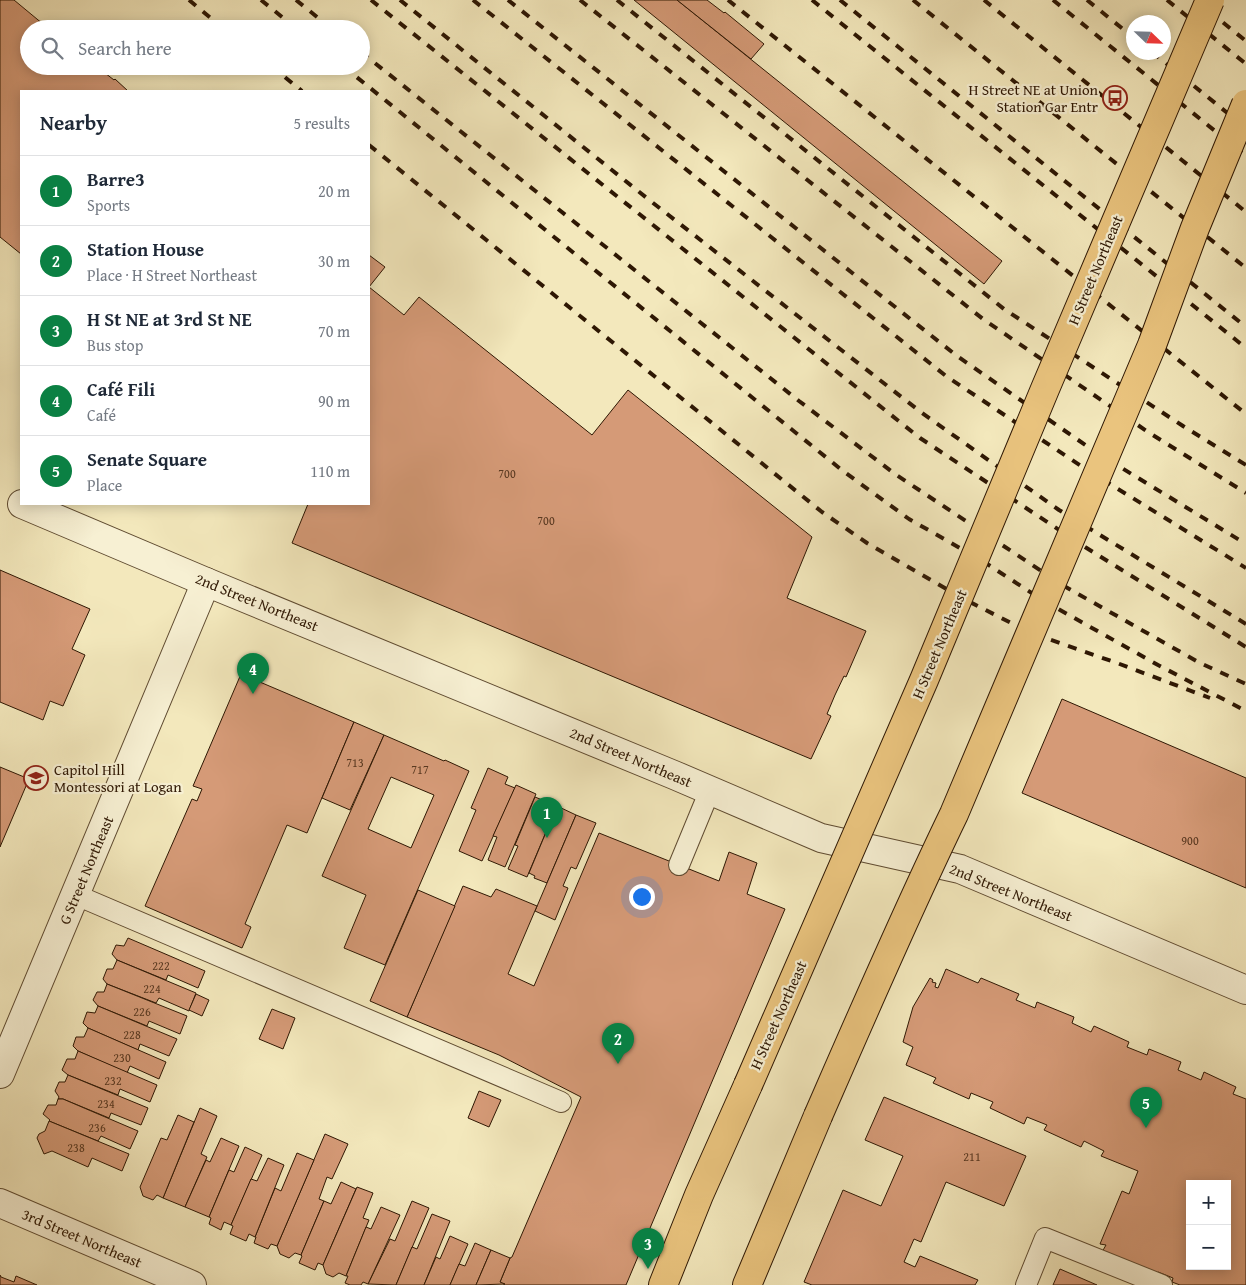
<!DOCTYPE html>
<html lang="en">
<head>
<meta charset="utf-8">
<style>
  :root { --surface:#fff; --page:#f2f2f3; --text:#1f2937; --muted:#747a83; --line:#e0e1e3; --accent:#0b8043 }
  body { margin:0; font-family:"Gentium Book Plus",serif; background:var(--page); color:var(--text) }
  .controls { position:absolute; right:15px; bottom:15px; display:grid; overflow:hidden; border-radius:0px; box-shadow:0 2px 12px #0003 }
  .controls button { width:45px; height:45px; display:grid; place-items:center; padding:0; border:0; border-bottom:1px solid var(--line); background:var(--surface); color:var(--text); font:25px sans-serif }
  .compass { position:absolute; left:1126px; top:15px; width:45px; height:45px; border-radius:50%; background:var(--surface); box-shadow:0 2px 12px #0003; rotate:113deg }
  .you { position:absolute; left:641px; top:896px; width:18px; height:18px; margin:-12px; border:4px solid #fff; border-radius:50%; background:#1a73e8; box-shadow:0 0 0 8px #1a73e833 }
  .badge { display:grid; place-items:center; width:32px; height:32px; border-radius:50%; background:var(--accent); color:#fff; font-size:16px; font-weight:700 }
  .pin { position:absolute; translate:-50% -41px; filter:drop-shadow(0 1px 2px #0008) }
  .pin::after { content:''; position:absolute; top:26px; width:18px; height:15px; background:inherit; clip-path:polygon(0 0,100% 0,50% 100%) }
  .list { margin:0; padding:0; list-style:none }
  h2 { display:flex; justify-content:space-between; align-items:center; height:65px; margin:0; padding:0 20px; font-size:21px }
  h2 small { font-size:16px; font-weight:400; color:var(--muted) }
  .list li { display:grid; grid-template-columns:32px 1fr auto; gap:15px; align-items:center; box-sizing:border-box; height:70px; padding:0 20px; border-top:1px solid var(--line) }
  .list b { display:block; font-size:19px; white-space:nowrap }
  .list p { margin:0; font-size:16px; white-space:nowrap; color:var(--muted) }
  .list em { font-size:16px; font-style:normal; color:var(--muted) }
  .icon { flex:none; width:28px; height:28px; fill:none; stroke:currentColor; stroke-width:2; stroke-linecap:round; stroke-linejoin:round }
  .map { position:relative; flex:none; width:1246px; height:1285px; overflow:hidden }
  .search { position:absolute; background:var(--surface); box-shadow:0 2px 12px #0003; left:20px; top:20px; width:350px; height:55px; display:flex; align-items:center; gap:12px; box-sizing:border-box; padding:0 18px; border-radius:28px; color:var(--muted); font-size:19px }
  .panel { position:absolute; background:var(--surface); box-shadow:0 2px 12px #0003; left:20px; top:90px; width:350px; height:415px; border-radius:0px }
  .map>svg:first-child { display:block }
  .building { fill:#d59a77; stroke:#2e1703; fill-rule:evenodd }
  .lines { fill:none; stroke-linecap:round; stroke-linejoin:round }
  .service-casing { stroke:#5f4b31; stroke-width:22 }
  .minor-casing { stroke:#5f4b31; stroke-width:30 }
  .tertiary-casing { stroke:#5f4b31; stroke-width:30 }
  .primary-casing { stroke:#2e1703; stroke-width:30 }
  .service { stroke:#f7f0d3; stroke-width:20 }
  .minor { stroke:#f7f0d3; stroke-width:28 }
  .tertiary { stroke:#f7f0d3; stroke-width:28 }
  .primary { stroke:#eac47e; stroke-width:28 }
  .rail { stroke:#2e1703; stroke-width:4; stroke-dasharray:9 9; stroke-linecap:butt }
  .primary-bridge-casing { stroke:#2e1703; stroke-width:30; stroke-linecap:butt }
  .primary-bridge { stroke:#eac47e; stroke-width:28 }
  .labels { text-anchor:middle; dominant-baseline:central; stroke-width:4.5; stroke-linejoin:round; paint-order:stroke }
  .number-label { font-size:12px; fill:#583820 }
  .poi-label { font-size:15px; fill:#2e1703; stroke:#f7f0d3; text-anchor:end }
  .street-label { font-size:15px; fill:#2e1703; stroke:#f7f0d3 }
</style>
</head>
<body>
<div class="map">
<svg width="1246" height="1285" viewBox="0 0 1246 1285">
  <rect width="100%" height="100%" fill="#f3e8bc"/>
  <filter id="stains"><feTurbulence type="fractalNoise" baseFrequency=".004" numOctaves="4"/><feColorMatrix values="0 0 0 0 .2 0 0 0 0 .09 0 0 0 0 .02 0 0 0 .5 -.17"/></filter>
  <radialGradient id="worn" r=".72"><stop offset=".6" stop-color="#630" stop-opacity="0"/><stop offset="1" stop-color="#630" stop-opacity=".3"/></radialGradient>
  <g class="building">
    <path d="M0,0H14L49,29H29V66H96L114,80L115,79L128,91H21V254L0,237Z"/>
    <path d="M634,0H677L1002,261L984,284Z"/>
    <path d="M677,0H707L724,13L725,12L764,44L751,59Z"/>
    <path d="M369,255L385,267L369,287Z"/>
    <path d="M369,287L404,315L419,297L592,435L628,390L812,537L787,598L866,631L846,677L844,676L835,695L827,714L831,716L811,759L292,543L308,504H369Z"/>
    <path d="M0,570L90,609L72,649L85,655L63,706L50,701L43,720L0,702Z"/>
    <path d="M241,674L354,722L307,833L287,825L245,924L251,927L242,948L145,906L192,799L197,801L202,789L193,786Z"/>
    <path d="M1062,699L1246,778V888L1022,793Z"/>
    <path d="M354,722L384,735L350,810L322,798Z"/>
    <path d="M384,735L444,761L445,760L469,771L385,965L344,948L366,895L322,876ZM391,777L434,795L411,848L368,829Z"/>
    <path d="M0,767L29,779L0,847Z"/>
    <path d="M488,768L508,777L505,784L515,788L482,861L459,851L476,810L471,808Z"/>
    <path d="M516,785L536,794L505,867L488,860L497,837L493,836Z"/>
    <path d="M535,797L557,806L527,877L508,869L518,846L515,845Z"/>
    <path d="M557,806L576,815L547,883L534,878L535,876L529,873Z"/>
    <path d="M576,815L596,823L576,869L571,867L563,886L568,888L555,920L535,911Z"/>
    <path d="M599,833L719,881L729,852L757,863L747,894L785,909L626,1285H505L500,1282L510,1258L512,1257L581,1097L499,1055L407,1017L463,886L491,897L496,889L537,906L508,974L534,986Z"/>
    <path d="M418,890L455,906L407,1017L370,1001Z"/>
    <path d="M128,938L205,971L198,988L168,975L166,980L117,960L112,954L116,945L124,946Z"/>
    <path d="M117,960L196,993L189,1011L159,998L156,1003L107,984L103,979L107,969H113Z"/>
    <path d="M946,969L978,983L981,978L1019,994L1016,1000L1035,1008L1037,1002L1074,1017L1072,1023L1091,1032L1094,1026L1129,1042L1127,1047L1147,1055L1149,1049L1181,1062L1178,1070L1201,1080L1204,1072L1236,1087L1233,1094L1246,1099V1285H1180L1172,1282L1173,1278L1158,1272L1156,1276L1102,1252L1106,1245L1100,1244L1122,1191L1129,1194L1138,1171L1101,1156L1104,1151L1084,1141L1081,1147L1044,1130L1047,1125L1027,1117L1024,1124L990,1108L993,1102L971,1093L969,1099L933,1083L936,1078L906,1065L913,1047L903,1042L913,1007L930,978L933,980L932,982L936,983L935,987L938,988ZM1190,1184H1227V1266H1190Z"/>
    <path d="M107,984L187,1016L180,1034L149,1021L147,1026L98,1006L93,1000L97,992H104Z"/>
    <path d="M196,994L209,1000L202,1016L189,1010Z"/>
    <path d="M98,1006L177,1039L169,1056L140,1044L138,1050L88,1028L83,1023L87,1012L95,1013Z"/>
    <path d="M272,1009L295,1018L283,1049L259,1039Z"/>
    <path d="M88,1028L166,1062L159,1079L130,1066L127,1073L78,1051L73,1046L76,1037H84Z"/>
    <path d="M78,1051L157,1085L150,1102L120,1089L118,1095L68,1075L62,1070L67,1059H75Z"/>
    <path d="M68,1075L148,1108L141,1125L111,1113L109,1118L63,1099H58L59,1097L55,1091L59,1082H65Z"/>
    <path d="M479,1091L501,1100L489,1127L468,1118Z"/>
    <path d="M884,1097L1026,1156L1004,1206L946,1182L921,1242L914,1239L904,1262L915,1267L920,1256L978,1280L975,1285H812L804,1282L843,1190L881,1206L903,1156L865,1140Z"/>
    <path d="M58,1099H63L138,1131L130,1149L101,1136L98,1141L49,1121L50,1120L43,1114L48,1105H56Z"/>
    <path d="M200,1108L217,1116L201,1154L207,1157L185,1207L163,1198Z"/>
    <path d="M178,1115L194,1122L163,1198L157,1195L153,1200L143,1196L140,1187L161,1138L167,1140Z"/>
    <path d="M49,1121L129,1154L122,1171L92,1158L88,1167L52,1151L44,1154L37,1138L39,1134L45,1131Z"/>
    <path d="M325,1134L348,1144L332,1179L327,1177L319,1199L324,1201L301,1255L295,1253L289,1258L280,1254L277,1246Z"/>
    <path d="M221,1138L239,1146L209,1217L185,1207L206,1160L210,1162Z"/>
    <path d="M245,1147L262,1155L231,1225L224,1222L221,1230L209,1224L211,1218L209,1217L229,1170L234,1172Z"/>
    <path d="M297,1153L314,1160L277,1246L271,1244L268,1249L254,1243L256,1237H255L275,1188L281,1191Z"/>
    <path d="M268,1158L284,1165L255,1237L249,1234L246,1241L230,1234L233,1226L231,1225L251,1179L257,1181Z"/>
    <path d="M341,1182L356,1189L323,1265L318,1263L315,1270L299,1263L302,1256L301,1255L324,1201L331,1204Z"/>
    <path d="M357,1187L373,1193L363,1218L369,1220L346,1276L339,1273L333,1277L326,1274L323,1265Z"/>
    <path d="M412,1201L429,1208L396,1285L368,1284L390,1239L395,1241Z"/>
    <path d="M381,1207L400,1215L368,1284L363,1282L361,1285H350L345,1283L348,1276H346L366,1227L371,1229Z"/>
    <path d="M432,1214L450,1221L424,1285H396L412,1247L417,1249Z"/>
    <path d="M450,1236L468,1244L450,1285H424L436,1257L440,1259Z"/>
    <path d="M475,1243L491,1250L476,1285H450L459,1264L465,1266Z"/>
    <path d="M491,1250L510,1258L500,1282L505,1284L476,1285Z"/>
    <path d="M1060,1269L1097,1285H1053Z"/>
    <path d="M0,1275L1,1277L14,1282L16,1276L37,1285H0Z"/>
  </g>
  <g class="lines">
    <defs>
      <g id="service">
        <path d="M679,865L710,790"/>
        <path d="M76,895L561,1102"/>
        <path d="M1026,1285L1045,1238L1162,1285"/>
      </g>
      <g id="minor">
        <path d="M0,1074L206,582"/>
        <path d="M0,1203L192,1285"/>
      </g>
      <path id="tertiary" d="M22,504L206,582L674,775L821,838L960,869L1246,990"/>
      <g id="primary">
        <path d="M663,1285L699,1195L748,1085"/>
        <path d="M747,1285L818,1116"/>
      </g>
    </defs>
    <use href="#service" class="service-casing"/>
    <use href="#minor" class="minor-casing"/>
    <use href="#tertiary" class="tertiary-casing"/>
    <use href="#primary" class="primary-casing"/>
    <use href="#service" class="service"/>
    <use href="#minor" class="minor"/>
    <use href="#tertiary" class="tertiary"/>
    <use href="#primary" class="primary"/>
    <g class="rail">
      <path d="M189,0L224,29"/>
      <path d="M261,0L297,29"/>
      <path d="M296,0L332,29"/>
      <path d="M371,0L920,438L1085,547L1246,647"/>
      <path d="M400,0L648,199L922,413L1059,510L1246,624"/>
      <path d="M473,0L946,376L1084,468L1246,568"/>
      <path d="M508,0L957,356L1094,451L1246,544"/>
      <path d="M580,0L983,319L1148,432L1246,493"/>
      <path d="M617,0L1004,309L1183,426L1246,465"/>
      <path d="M728,0L1246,414"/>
      <path d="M812,0L1246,348"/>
      <path d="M840,0L1246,327"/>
      <path d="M913,0L1246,268"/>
      <path d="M984,0L1246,212"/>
      <path d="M1053,0L1246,156"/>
      <path d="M1087,0L1134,38"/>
      <path d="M1167,0L1246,64"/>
      <path d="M1195,0L1246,41"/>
      <path d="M361,52L799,401L895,474L1064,586L1200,663L1246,684"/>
      <path d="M1152,52L1246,128"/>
      <path d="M271,66L302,91"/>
      <path d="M343,66L843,471L909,519L981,560L1044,601L1158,665L1246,711"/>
      <path d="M369,145L822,512L867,543L962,598L1031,633L1117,663L1210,698"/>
    </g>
    <defs>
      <g id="primary-bridge">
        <path d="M748,1085L924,680L1045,389L1210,0"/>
        <path d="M818,1116C862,1015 906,913 954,814L1152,345L1195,228L1246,104"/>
      </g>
    </defs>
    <use href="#primary-bridge" class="primary-bridge-casing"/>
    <use href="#primary-bridge" class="primary-bridge"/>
  </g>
  <defs>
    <symbol id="bus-ring" viewBox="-11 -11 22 22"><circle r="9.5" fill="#f7f0d3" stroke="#8f2418" stroke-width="1.5"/><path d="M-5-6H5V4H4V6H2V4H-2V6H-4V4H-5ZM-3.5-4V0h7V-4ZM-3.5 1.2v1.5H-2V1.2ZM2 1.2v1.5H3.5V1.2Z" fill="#8f2418"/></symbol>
    <symbol id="school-ring" viewBox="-11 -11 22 22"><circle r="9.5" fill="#f7f0d3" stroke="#8f2418" stroke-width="1.5"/><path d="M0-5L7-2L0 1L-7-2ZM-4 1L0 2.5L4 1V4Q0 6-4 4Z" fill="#8f2418"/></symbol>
  </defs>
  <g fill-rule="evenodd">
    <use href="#bus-ring" x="1101" y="84" width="28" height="28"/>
    <use href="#school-ring" x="22" y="764" width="28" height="28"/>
  </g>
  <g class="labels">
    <g class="number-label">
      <text x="507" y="473">700</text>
      <text x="546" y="520">700</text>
      <text x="355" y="762">713</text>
      <text x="420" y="769">717</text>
      <text x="1190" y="840">900</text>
      <text x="161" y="965">222</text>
      <text x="152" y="988">224</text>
      <text x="142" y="1011">226</text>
      <text x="132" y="1034">228</text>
      <text x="122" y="1057">230</text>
      <text x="113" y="1080">232</text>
      <text x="106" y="1103">234</text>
      <text x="97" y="1127">236</text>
      <text x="76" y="1147">238</text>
      <text x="972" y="1156">211</text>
    </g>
    <g class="poi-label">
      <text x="1098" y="89">H Street NE at Union<tspan x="1098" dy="17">Station Gar Entr</tspan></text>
      <text x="54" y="769" text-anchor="start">Capitol Hill<tspan x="54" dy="17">Montessori at Logan</tspan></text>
    </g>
    <g class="street-label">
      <text transform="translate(1095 270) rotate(-67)">H Street Northeast</text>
      <text transform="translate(257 602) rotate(22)">2nd Street Northeast</text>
      <text transform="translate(939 644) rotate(-67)">H Street Northeast</text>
      <text transform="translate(631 757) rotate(23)">2nd Street Northeast</text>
      <text transform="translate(86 870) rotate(-67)">G Street Northeast</text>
      <text transform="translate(1011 892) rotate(22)">2nd Street Northeast</text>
      <text transform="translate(778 1015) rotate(-66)">H Street Northeast</text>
      <text transform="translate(82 1238) rotate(23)">3rd Street Northeast</text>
    </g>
  </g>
  <rect width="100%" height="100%" filter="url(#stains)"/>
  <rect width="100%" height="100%" fill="url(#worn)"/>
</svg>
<div class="controls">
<button>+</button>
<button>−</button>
</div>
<svg class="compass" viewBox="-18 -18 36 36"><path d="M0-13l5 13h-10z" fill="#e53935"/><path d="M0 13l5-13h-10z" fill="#747a83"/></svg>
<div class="you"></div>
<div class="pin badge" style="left:547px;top:838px">1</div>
<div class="pin badge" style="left:618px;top:1064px">2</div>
<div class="pin badge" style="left:648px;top:1269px">3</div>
<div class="pin badge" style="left:253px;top:694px">4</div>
<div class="pin badge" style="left:1146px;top:1128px">5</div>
<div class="search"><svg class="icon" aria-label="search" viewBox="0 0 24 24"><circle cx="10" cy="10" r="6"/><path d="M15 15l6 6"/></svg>Search here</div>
<section class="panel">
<h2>Nearby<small>5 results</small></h2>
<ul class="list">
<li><span class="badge">1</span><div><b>Barre3</b><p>Sports</p></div><em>20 m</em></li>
<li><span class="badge">2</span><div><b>Station House</b><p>Place · H Street Northeast</p></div><em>30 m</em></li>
<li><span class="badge">3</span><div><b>H St NE at 3rd St NE</b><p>Bus stop</p></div><em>70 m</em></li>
<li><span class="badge">4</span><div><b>Café Fili</b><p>Café</p></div><em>90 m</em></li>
<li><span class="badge">5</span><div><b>Senate Square</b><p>Place</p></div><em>110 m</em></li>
</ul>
</section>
</div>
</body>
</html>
